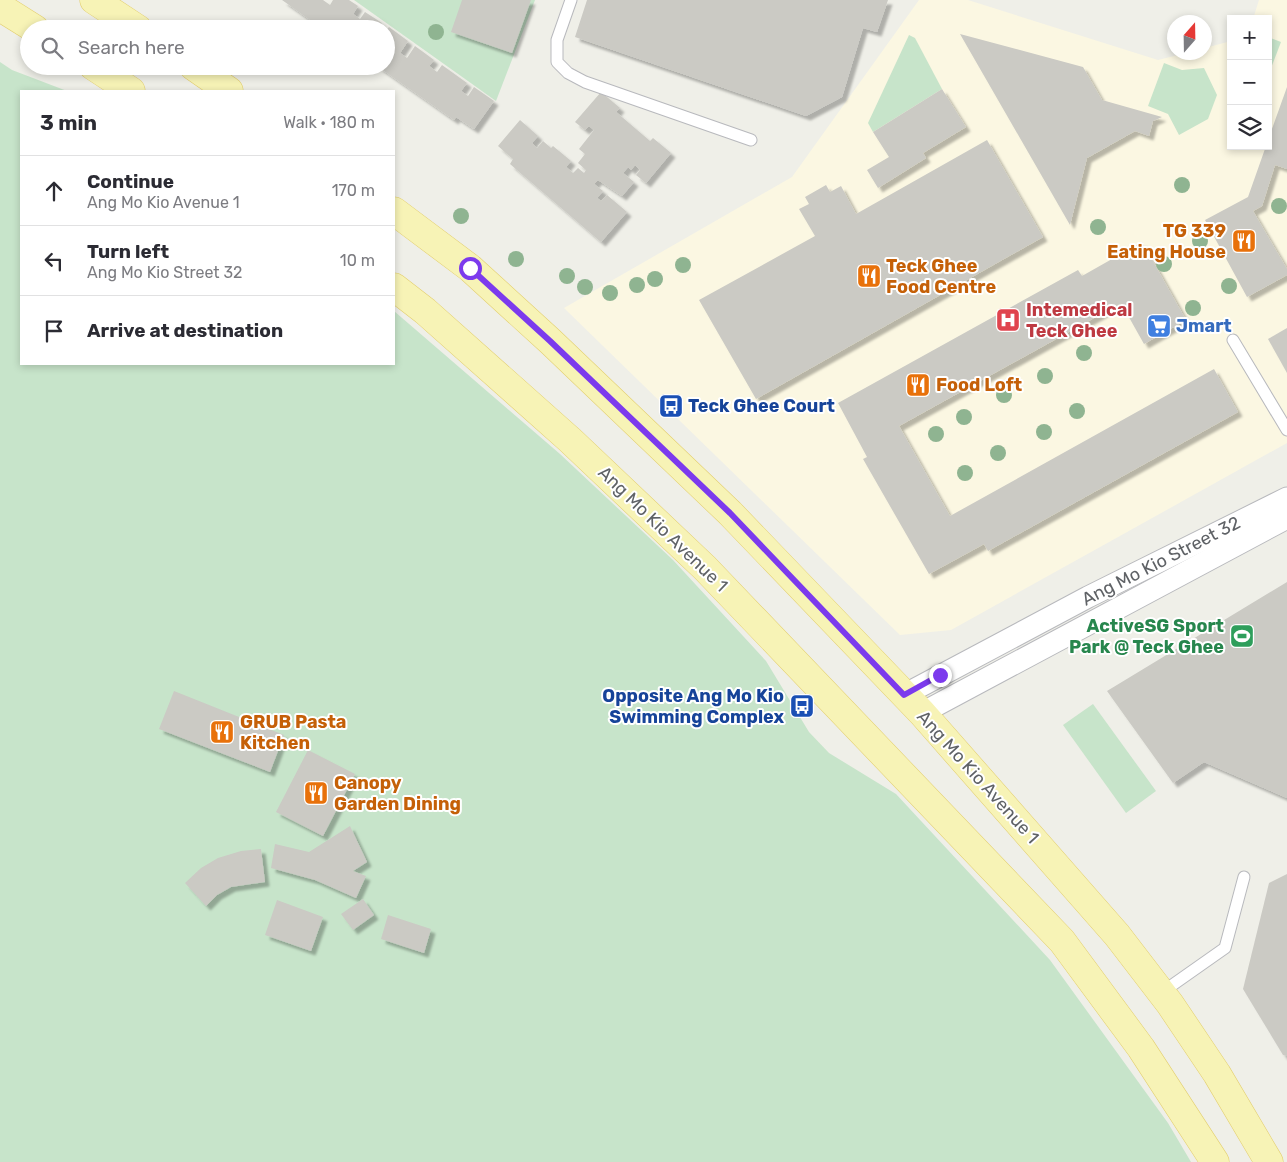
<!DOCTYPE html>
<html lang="en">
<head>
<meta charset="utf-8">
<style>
  :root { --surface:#fff; --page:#f2f2f3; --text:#2b2b33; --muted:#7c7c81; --line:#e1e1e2 }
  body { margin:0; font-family:Rubik,sans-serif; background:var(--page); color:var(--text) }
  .controls { position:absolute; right:15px; top:15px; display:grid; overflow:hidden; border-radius:0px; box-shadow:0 2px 8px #0003 }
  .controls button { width:45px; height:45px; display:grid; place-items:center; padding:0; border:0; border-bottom:1px solid var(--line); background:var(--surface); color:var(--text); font:25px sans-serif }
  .compass { position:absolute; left:1167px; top:15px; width:45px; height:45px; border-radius:50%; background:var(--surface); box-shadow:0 2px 8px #0003; rotate:20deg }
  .stop { position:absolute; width:15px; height:15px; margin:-11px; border:4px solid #7c3aed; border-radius:50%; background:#fff }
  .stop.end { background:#7c3aed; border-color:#fff; box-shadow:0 1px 5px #0008 }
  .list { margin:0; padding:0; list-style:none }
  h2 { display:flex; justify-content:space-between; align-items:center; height:65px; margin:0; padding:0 20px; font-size:21px }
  h2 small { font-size:16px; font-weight:400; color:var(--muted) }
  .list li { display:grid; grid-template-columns:32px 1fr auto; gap:15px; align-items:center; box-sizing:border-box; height:70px; padding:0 20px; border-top:1px solid var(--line) }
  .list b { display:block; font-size:19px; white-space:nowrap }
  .list p { margin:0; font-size:16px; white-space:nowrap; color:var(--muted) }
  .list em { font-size:16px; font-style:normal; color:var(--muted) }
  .icon { flex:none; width:28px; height:28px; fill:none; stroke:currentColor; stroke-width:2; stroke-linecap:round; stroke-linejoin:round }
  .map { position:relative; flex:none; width:1287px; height:1162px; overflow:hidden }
  .search { position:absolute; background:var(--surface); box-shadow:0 2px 8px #0003; left:20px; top:20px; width:375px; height:55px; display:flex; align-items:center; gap:12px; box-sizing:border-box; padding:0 18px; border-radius:28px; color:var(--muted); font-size:19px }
  .panel { position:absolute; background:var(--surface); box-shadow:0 2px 8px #0003; left:20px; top:90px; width:375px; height:275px; border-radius:0px }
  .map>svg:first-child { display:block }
  .commercial { fill:#fbf7e2 }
  .green { fill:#c7e4ca }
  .building { fill:#cbcac4; filter:url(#shadow) }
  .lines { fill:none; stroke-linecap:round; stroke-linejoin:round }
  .service-casing { stroke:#b8b9bd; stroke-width:13 }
  .minor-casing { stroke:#b8b9bd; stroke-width:23 }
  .primary-casing { stroke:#e3ce6d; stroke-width:29 }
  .service { stroke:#fff; stroke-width:11 }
  .minor { stroke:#fff; stroke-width:21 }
  .primary { stroke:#f7f3b6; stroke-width:28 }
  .tree { fill:#8fb491 }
  .route { stroke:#7c3aed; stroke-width:6 }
  .labels { text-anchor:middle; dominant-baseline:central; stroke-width:4; stroke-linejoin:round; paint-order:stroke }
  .food-label { font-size:18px; font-weight:bold; fill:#c56008; stroke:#fff; text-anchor:start }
  .health-label { font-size:18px; font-weight:bold; fill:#be3a42; stroke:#fff; text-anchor:start }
  .shop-label { font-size:18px; font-weight:bold; fill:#366cbe; stroke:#fff; text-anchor:start }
  .transit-label { font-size:18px; font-weight:bold; fill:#164399; stroke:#fff; text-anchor:start }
  .street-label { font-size:18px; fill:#5f6266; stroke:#fff }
  .leisure-label { font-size:18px; font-weight:bold; fill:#27864d; stroke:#fff; text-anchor:end }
</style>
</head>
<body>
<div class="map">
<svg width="1287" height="1162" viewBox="0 0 1287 1162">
  <defs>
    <filter id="shadow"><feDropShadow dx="4.5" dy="4.5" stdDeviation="1" flood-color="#0004"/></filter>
  </defs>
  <rect width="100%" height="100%" fill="#efefe8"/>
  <path class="commercial" d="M919,0H968L1158,60L1186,53L1204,52L1205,48L1231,41V146H1268V19H1253L1259,0H1287V443L951,630L900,635L564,308L792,177Z"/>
  <g class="green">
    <path d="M354,0H535L496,101Z"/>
    <path d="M909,35L915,38L942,89L873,132L868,123Z"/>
    <path d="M1268,37L1281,42L1268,76Z"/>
    <path d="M0,62L12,70L67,91H21V364H394V311L560,454L673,560L766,661L809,732L829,753L896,794L1050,960L1168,1123L1191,1162H0Z"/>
    <path d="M1164,63L1182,70L1204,68L1217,95L1208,119L1179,135L1168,114L1148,106Z"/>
    <path d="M1093,704L1156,791L1126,813L1063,725Z"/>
  </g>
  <g class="building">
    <path d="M282,0H323L330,5L333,0H349L358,6L353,14L360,19L365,12L382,23L378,29H323Z"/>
    <path d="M462,0H531L512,53L451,32Z"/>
    <path d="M587,0H888L877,32L863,28L842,97L806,116L575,37Z"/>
    <path d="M389,27L408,41L400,53L407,58L415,46L434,60L429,66L437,72L442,65L467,83L461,91L468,96L474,87L494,101L474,129L456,117L454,120L377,66H386V30Z"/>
    <path d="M960,34L1083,67L1102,100L1162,117L1153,121L1149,136L1135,131L1087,158L1070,225Z"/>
    <path d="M1287,87V169L1275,165L1262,206L1253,211L1287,269V275L1247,297L1205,220L1248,197L1266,146H1268V140Z"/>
    <path d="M942,89L966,127L923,153L926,158L878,188L867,170L889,157L873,132Z"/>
    <path d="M601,92L620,108L616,112L650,141L653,138L671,153L646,183L636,175L640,170L635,165L631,170L628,167L623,173L634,182L622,196L598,180L594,184L603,191L597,198L601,201L607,195L627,212L601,242L510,164L513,159L498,146L520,120L538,136L532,143L537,148L543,141L551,148L553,146L571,161L566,167L573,173L578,168L584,173L586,170L578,163L585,154L579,149L594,130L589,126L585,130L575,122Z"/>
    <path d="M987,140L1043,237L756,399L699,300L815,236L799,209L809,204L805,197L826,185L830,192L841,186L856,214Z"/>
    <path d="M1142,242L1186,320L1144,344L1121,303L899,426L950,516L1214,369L1238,412L988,551L984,544L929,574L863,459L867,457L838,403L1078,270L1082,276Z"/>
    <path d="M1287,328V373L1268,339Z"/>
    <path d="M1287,582V798L1204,762L1173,783L1107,691Z"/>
    <path d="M174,691L284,735L270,772L159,729Z"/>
    <path d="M308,750L355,774L323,836L276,812Z"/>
    <path d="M350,826L367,862L353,871L366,876L356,898L315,880L271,868L275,844L309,852Z"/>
    <path d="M261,849L265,882L231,887L217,895L206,906L185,883L201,868L218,858L241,851Z"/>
    <path d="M1287,874V1056L1283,1055L1243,989L1269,883Z"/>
    <path d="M363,899L374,915L353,930L341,914Z"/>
    <path d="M277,900L323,917L311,951L265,935Z"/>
    <path d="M388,915L431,929L424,953L381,939Z"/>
  </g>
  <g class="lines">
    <defs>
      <g id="service">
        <path d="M571,0L557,40V62L568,73L585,82L751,140"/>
        <path d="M1233,340L1287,430"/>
        <path d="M1161,993L1225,948L1244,877"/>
      </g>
      <g id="minor">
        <path d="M904,695L1088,597L1287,498"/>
        <path d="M922,713L1287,518"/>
      </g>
      <g id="primary">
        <path d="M94,0L138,29"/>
        <path d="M0,7L35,29"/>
        <path d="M93,66L131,91"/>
        <path d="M193,66L229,91"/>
        <path d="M394,211L470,268L550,341L730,513L922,713L1117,935L1170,1004L1217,1074L1269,1162"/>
        <path d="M394,287L425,311L570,440L705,568L1062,941L1141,1048L1215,1162"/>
      </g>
    </defs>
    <use href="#service" class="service-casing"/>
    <use href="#minor" class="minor-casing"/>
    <use href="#primary" class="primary-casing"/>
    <use href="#service" class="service"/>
    <use href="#minor" class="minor"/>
    <use href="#primary" class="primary"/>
  </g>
  <g class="tree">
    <circle cx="436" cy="32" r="8"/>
    <circle cx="1182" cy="185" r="8"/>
    <circle cx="1279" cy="206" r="8"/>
    <circle cx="461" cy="216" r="8"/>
    <circle cx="1098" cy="227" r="8"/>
    <circle cx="1200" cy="241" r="8"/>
    <circle cx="516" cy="259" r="8"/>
    <circle cx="1164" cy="264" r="8"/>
    <circle cx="683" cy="265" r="8"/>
    <circle cx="567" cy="276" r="8"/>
    <circle cx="655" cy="279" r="8"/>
    <circle cx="637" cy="285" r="8"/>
    <circle cx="1229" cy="286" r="8"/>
    <circle cx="585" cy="287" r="8"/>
    <circle cx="610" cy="293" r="8"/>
    <circle cx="1193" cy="308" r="8"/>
    <circle cx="1084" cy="353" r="8"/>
    <circle cx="1045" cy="376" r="8"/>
    <circle cx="1004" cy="395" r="8"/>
    <circle cx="1077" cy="411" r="8"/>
    <circle cx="964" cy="417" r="8"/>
    <circle cx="1044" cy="432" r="8"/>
    <circle cx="936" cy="434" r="8"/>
    <circle cx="998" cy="453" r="8"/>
    <circle cx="965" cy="473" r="8"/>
  </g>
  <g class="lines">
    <path class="route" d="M470,268L550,341L730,513L904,695L940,675"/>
  </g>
  <defs>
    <symbol id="restaurant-square" viewBox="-11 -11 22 22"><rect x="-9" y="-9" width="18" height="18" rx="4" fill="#e8710a" stroke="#fff"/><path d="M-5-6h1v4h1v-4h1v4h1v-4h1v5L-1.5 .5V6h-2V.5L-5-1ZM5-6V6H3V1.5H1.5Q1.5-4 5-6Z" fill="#fff"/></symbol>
    <symbol id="hospital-square" viewBox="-11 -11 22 22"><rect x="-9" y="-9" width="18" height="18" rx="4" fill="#e0444e" stroke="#fff"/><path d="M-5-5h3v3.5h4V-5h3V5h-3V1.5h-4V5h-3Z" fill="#fff"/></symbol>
    <symbol id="supermarket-square" viewBox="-11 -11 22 22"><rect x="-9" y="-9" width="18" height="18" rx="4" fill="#3f7fe0" stroke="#fff"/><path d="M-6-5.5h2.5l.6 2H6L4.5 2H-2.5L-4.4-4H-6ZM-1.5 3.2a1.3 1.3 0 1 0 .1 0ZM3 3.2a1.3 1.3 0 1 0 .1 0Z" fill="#fff"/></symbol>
    <symbol id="bus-square" viewBox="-11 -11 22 22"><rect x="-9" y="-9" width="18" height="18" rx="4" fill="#1a4fb4" stroke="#fff"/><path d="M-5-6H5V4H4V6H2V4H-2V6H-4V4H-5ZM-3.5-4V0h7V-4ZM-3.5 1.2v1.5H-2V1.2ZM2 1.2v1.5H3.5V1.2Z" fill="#fff"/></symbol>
    <symbol id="stadium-square" viewBox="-11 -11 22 22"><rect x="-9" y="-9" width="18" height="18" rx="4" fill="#2e9e5b" stroke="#fff"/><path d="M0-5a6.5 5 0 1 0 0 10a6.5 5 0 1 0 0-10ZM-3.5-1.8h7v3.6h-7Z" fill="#fff"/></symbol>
  </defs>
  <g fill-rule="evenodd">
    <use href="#restaurant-square" x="1230" y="227" width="28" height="28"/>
    <use href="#restaurant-square" x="855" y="262" width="28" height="28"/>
    <use href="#hospital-square" x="994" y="306" width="28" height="28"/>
    <use href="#supermarket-square" x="1145" y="312" width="28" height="28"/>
    <use href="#restaurant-square" x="904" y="371" width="28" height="28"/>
    <use href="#bus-square" x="657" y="392" width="28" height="28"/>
    <use href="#stadium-square" x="1228" y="622" width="28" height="28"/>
    <use href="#bus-square" x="788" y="692" width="28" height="28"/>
    <use href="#restaurant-square" x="208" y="718" width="28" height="28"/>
    <use href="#restaurant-square" x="302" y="779" width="28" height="28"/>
  </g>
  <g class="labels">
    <g class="food-label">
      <text x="1226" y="231" text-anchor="end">TG 339<tspan x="1226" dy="21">Eating House</tspan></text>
      <text x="886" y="266">Teck Ghee<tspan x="886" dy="21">Food Centre</tspan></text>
      <text x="936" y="385">Food Loft</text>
      <text x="240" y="722">GRUB Pasta<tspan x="240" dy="21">Kitchen</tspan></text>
      <text x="334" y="783">Canopy<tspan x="334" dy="21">Garden Dining</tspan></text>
    </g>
    <g class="health-label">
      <text x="1026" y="310">Intemedical<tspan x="1026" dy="21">Teck Ghee</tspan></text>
    </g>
    <g class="shop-label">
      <text x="1176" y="326">Jmart</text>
    </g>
    <g class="transit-label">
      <text x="688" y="406">Teck Ghee Court</text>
      <text x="784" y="696" text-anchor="end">Opposite Ang Mo Kio<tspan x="784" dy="21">Swimming Complex</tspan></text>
    </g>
    <g class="street-label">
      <text transform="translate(663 529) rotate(44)">Ang Mo Kio Avenue 1</text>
      <text transform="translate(1161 561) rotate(-27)">Ang Mo Kio Street 32</text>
      <text transform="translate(978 777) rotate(48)">Ang Mo Kio Avenue 1</text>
    </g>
    <g class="leisure-label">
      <text x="1224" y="626">ActiveSG Sport<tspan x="1224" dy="21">Park @ Teck Ghee</tspan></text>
    </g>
  </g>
</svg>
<div class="controls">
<button>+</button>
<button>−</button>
<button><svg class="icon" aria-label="layers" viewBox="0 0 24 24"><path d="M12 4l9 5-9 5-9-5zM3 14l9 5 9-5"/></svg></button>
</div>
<svg class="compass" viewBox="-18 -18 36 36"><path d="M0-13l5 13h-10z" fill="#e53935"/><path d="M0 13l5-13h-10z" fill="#7c7c81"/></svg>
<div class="stop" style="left:470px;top:268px"></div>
<div class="stop end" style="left:940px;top:675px"></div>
<div class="search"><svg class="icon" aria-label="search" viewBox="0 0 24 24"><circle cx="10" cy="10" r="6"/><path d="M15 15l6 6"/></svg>Search here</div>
<section class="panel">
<h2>3 min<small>Walk · 180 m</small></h2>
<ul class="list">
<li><svg class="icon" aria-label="ahead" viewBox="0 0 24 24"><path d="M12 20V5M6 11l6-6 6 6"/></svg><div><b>Continue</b><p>Ang Mo Kio Avenue 1</p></div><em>170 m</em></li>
<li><svg class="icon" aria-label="left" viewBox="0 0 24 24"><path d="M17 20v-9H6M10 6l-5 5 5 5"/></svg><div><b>Turn left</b><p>Ang Mo Kio Street 32</p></div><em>10 m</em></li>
<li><svg class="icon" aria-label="arrive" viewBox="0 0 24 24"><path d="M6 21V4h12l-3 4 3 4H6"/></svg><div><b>Arrive at destination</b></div></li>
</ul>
</section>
</div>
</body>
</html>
